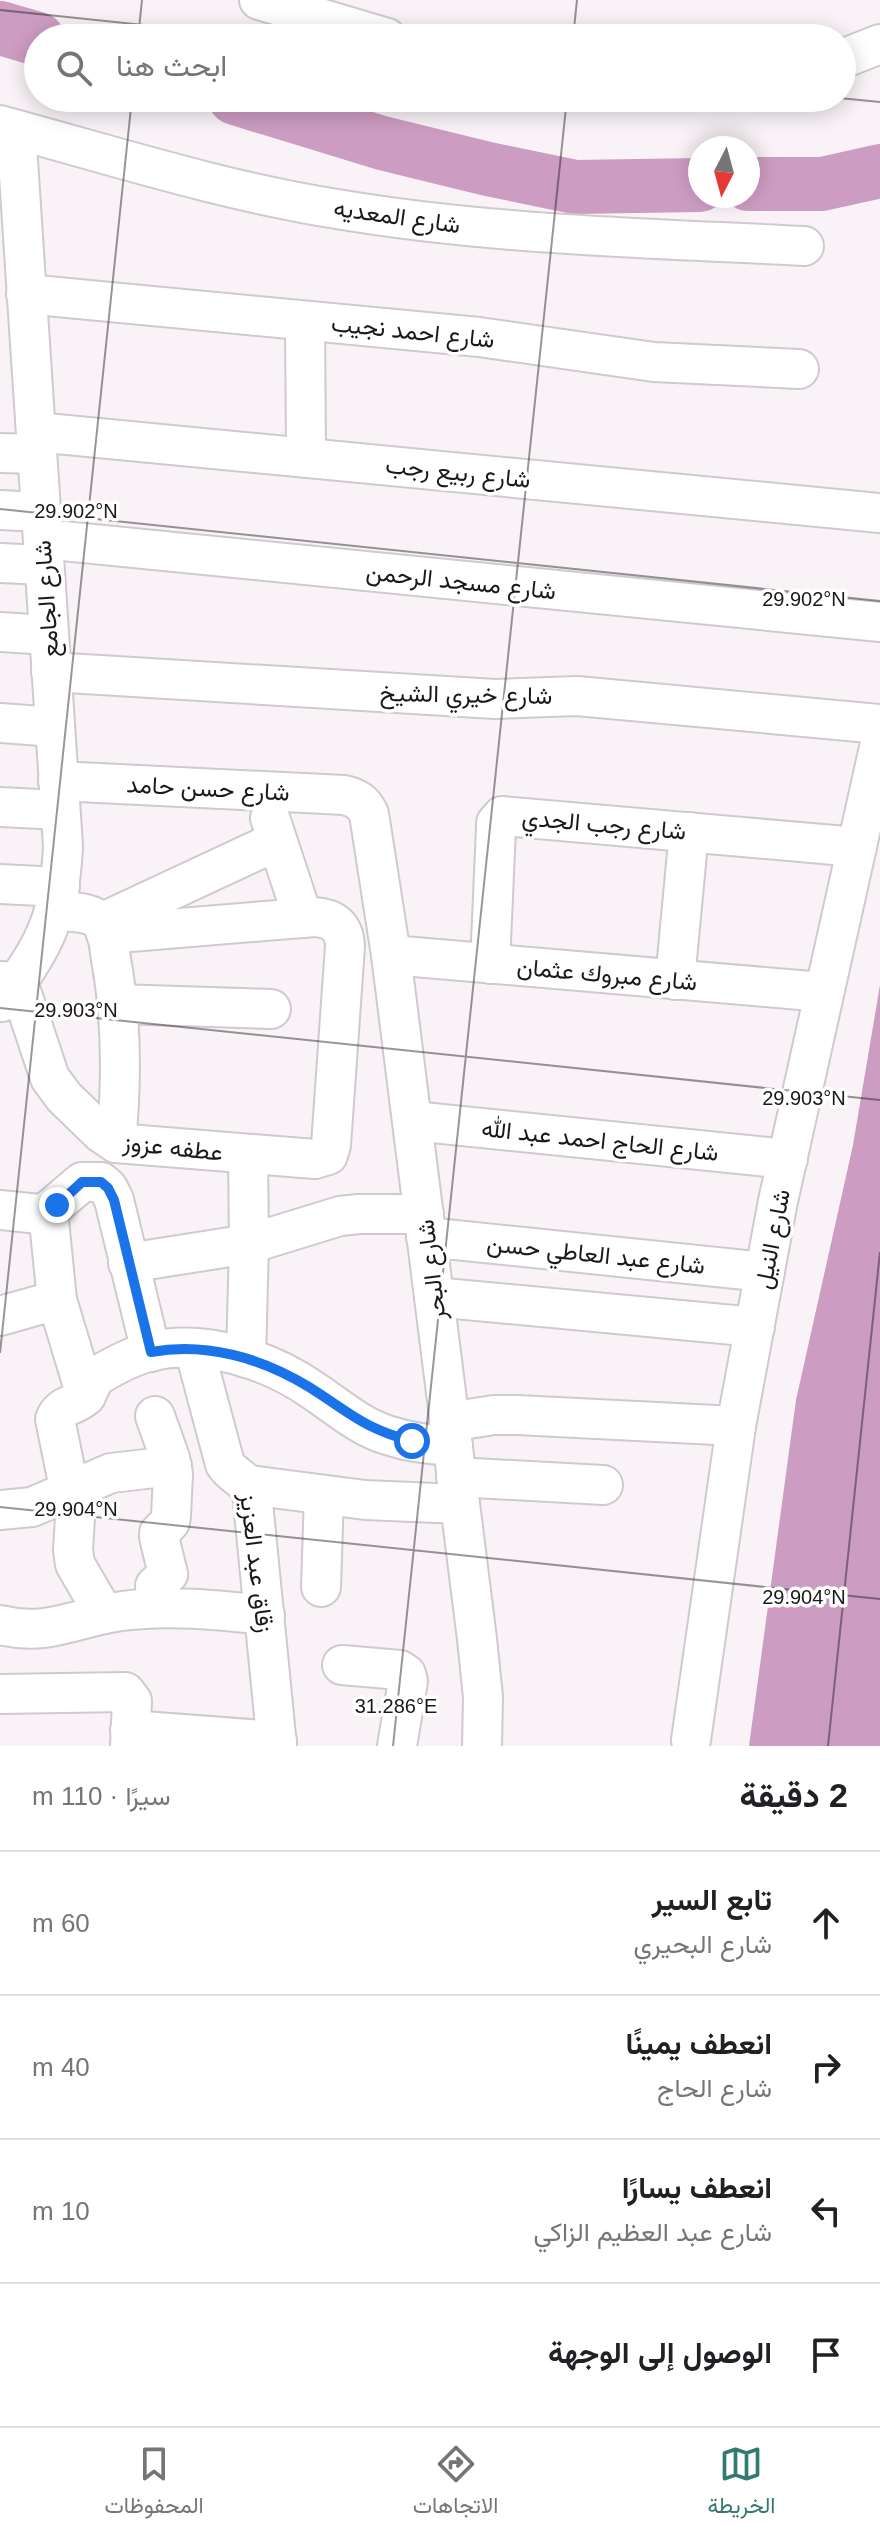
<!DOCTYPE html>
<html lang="ar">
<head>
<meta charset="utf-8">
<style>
  :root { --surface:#fff; --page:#f2f2f2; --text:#202124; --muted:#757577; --line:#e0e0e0; --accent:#327970 }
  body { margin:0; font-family:Arial,Vazirmatn,sans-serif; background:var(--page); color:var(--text); direction:rtl }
  .compass { position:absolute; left:688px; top:136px; width:72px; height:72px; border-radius:50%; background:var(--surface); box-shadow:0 4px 20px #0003; rotate:186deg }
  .stop { position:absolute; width:24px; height:24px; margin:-18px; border:6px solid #1a73e8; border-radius:50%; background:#fff }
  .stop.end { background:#1a73e8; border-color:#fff; box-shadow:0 2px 8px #0008 }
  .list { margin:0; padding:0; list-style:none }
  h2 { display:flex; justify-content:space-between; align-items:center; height:104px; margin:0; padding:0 32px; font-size:34px }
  h2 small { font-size:26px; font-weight:400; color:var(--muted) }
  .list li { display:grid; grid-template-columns:52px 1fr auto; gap:24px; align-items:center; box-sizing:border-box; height:144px; padding:0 32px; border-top:2px solid var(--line) }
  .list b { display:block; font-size:30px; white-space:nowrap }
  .list p { margin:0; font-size:26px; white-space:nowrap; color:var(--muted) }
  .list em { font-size:26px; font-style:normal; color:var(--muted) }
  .icon { flex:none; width:44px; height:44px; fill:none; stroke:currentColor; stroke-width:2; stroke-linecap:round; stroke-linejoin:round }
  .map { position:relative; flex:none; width:880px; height:1746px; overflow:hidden; direction:ltr }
  .search { position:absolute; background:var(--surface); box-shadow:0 4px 20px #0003; left:24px; right:24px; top:24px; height:88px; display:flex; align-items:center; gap:20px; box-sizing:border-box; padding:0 28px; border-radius:44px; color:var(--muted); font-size:30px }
  .sheet { height:680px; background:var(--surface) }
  nav { display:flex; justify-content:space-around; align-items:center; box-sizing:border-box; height:112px; border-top:2px solid var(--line); background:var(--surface); font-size:22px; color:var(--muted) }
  nav a { display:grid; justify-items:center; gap:4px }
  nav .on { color:var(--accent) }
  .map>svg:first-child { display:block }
  .water { fill:#cd9cc2 }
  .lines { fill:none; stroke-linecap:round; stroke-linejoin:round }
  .river { stroke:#cd9cc2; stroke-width:54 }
  .minor-casing { stroke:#cfcace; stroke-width:42 }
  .minor { stroke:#fff; stroke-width:38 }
  .route { stroke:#1a73e8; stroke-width:10 }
  .ticks { fill:none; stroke:#1a1819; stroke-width:2; stroke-opacity:0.45 }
  .labels { text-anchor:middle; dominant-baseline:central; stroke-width:7; stroke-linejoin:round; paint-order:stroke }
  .street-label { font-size:24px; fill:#1a1819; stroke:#fff }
  .ticks-label { font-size:20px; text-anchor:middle; fill:#1a1819; stroke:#fff; stroke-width:7; stroke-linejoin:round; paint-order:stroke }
</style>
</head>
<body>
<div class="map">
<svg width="880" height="1746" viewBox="0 0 880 1746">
  <rect width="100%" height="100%" fill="#f9f3f8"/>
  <path class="water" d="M880,985V1746H749L796,1400L853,1145Z"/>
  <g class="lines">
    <g class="river">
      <path d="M0,28L38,39"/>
      <path d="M235,98L382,143L488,169L575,187L700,185"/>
      <path d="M748,184H822L880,171"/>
    </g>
    <defs>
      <g id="minor">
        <path d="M259,0L387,38"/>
        <path d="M842,59L880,44"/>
        <path d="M0,125C111,155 223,191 337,209C491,235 648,238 804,246"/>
        <path d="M26,294L479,337L654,362L799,369"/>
        <path d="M305,321L306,458"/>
        <path d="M36,432L880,513"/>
        <path d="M0,453L37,454"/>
        <path d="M0,510L41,512"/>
        <path d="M43,539L880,622"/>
        <path d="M0,563L44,565"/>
        <path d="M0,632L49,635"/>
        <path d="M51,672L495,699L577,696L880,724"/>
        <path d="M0,723L55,727"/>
        <path d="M58,781L344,795C357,798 363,802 369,814L391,955L477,1639L483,1697L482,1746"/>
        <path d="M0,807L60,810"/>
        <path d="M270,818L303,918"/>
        <path d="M0,884L60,887"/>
        <path d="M55,911C70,912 92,911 101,923C109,933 109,948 111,959C122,1020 122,1081 116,1143"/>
        <path d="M101,923L277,841"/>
        <path d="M391,955L823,992"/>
        <path d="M490,964L496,828V823L502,816L857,847"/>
        <path d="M675,980L689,832"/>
        <path d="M0,981L18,982L50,1078L64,1097L101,1133L116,1143L315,1159L328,1155L331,1145L345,946C344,926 333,918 314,917L106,934"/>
        <path d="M2,1002C45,948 60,915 63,846L16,130"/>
        <path d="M117,1004L271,1009"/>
        <path d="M413,1121L788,1159"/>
        <path d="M0,1210L39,1214L48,1211L82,1182H101L108,1188L114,1200L151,1352"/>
        <path d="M48,1211L57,1300L86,1396"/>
        <path d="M426,1237L765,1272"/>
        <path d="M128,1263L249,1244L340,1216L359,1214H424"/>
        <path d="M434,1297L755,1327"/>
        <path d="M0,1316L57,1300"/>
        <path d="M194,1348L225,1464C233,1476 246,1479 252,1492L277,1746"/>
        <path d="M246,1358L249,1244L248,1154"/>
        <path d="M155,1416L170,1458L173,1474L171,1516L170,1522L159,1533V1537L168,1574L155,1586L157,1608"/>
        <path d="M449,1422L494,1415H517L736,1426"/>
        <path d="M456,1477L603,1485"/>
        <path d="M249,1485L365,1500L460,1504"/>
        <path d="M0,1510L32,1507L111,1473L172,1466"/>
        <path d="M321,1587L324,1495"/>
        <path d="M104,1614L75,1564L73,1550L75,1517L55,1419C61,1405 71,1407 82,1399C90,1393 90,1382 97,1376C115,1365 132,1356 152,1351C206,1339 270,1360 314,1391C338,1407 359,1426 387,1435C408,1442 431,1445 453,1446"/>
        <path d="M0,1625C49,1637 76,1617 122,1611C170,1605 217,1610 265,1615"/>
        <path d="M342,1665L400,1670L406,1674L408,1681L397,1746"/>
        <path d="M0,1694L125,1692L132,1701L130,1746"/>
        <path d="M130,1730L277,1741"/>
        <path d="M691,1740L736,1426L778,1201L880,743"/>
      </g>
    </defs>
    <use href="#minor" class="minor-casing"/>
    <use href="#minor" class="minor"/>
  </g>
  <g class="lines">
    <path class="route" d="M57,1205L82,1182H101L108,1188L114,1200L151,1352C206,1342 262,1358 309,1387C349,1412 364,1429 412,1441"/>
  </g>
  <path class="ticks" d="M0,10L268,38M138,38L142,0M573,38L577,0M839,98L880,102M0,509L880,601M0,1008L880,1100M0,1353L132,98M0,1507L880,1599M393,1746L567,98M828,1746L880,1252"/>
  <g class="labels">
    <g class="street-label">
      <text transform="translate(397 216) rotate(8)">شارع المعديه</text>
      <text transform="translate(413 331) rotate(6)">شارع احمد نجيب</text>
      <text transform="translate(458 472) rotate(6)">شارع ربيع رجب</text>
      <text transform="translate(461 581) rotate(6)">شارع مسجد الرحمن</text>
      <text transform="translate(46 599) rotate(-94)">شارع الجامع</text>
      <text transform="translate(466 694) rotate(1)">شارع خيري الشيخ</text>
      <text transform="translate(208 788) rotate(3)">شارع حسن حامد</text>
      <text transform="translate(604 824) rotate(5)">شارع رجب الجدي</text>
      <text transform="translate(607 974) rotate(5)">شارع مبروك عثمان</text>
      <text transform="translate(600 1140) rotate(6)">شارع الحاج احمد عبد الله</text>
      <text transform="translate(173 1147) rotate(6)">عطفه عزوز</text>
      <text transform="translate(772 1239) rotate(-79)">شارع النيل</text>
      <text transform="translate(596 1254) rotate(6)">شارع عبد العاطي حسن</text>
      <text transform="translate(431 1270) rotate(-97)">شارع البحر</text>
      <text transform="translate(257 1563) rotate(83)">زقاق عبد العزيز</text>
    </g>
  </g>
  <g class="ticks-label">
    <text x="76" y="518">29.902°N</text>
    <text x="804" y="606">29.902°N</text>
    <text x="76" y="1017">29.903°N</text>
    <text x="804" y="1105">29.903°N</text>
    <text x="76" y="1516">29.904°N</text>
    <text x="804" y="1604">29.904°N</text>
    <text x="396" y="1713">31.286°E</text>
  </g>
</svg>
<svg class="compass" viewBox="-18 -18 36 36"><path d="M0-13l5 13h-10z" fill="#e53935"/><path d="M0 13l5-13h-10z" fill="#757577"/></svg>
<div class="stop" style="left:412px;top:1441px"></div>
<div class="stop end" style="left:57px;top:1205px"></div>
<div class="search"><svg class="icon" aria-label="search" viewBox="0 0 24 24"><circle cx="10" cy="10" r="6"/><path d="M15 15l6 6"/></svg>ابحث هنا</div>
</div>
<section class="sheet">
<h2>2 دقيقة<small>سيرًا · 110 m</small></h2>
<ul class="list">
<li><svg class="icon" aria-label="ahead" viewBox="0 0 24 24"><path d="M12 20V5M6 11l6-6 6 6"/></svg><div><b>تابع السير</b><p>شارع البحيري</p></div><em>60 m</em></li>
<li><svg class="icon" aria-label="right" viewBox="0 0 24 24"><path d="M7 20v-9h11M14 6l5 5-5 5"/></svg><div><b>انعطف يمينًا</b><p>شارع الحاج</p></div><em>40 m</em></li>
<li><svg class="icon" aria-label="left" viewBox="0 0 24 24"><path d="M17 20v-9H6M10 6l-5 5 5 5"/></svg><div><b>انعطف يسارًا</b><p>شارع عبد العظيم الزاكي</p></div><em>10 m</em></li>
<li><svg class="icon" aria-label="arrive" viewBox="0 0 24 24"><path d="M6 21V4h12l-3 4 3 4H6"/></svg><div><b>الوصول إلى الوجهة</b></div></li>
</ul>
</section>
<nav>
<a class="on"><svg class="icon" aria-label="map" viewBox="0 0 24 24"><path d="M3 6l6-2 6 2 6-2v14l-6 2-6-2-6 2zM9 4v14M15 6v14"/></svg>الخريطة</a>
<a><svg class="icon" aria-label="directions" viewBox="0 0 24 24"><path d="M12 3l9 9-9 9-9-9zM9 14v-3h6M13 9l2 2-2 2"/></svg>الاتجاهات</a>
<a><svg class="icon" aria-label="saved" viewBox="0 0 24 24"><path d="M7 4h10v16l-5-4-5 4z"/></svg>المحفوظات</a>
</nav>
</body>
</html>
